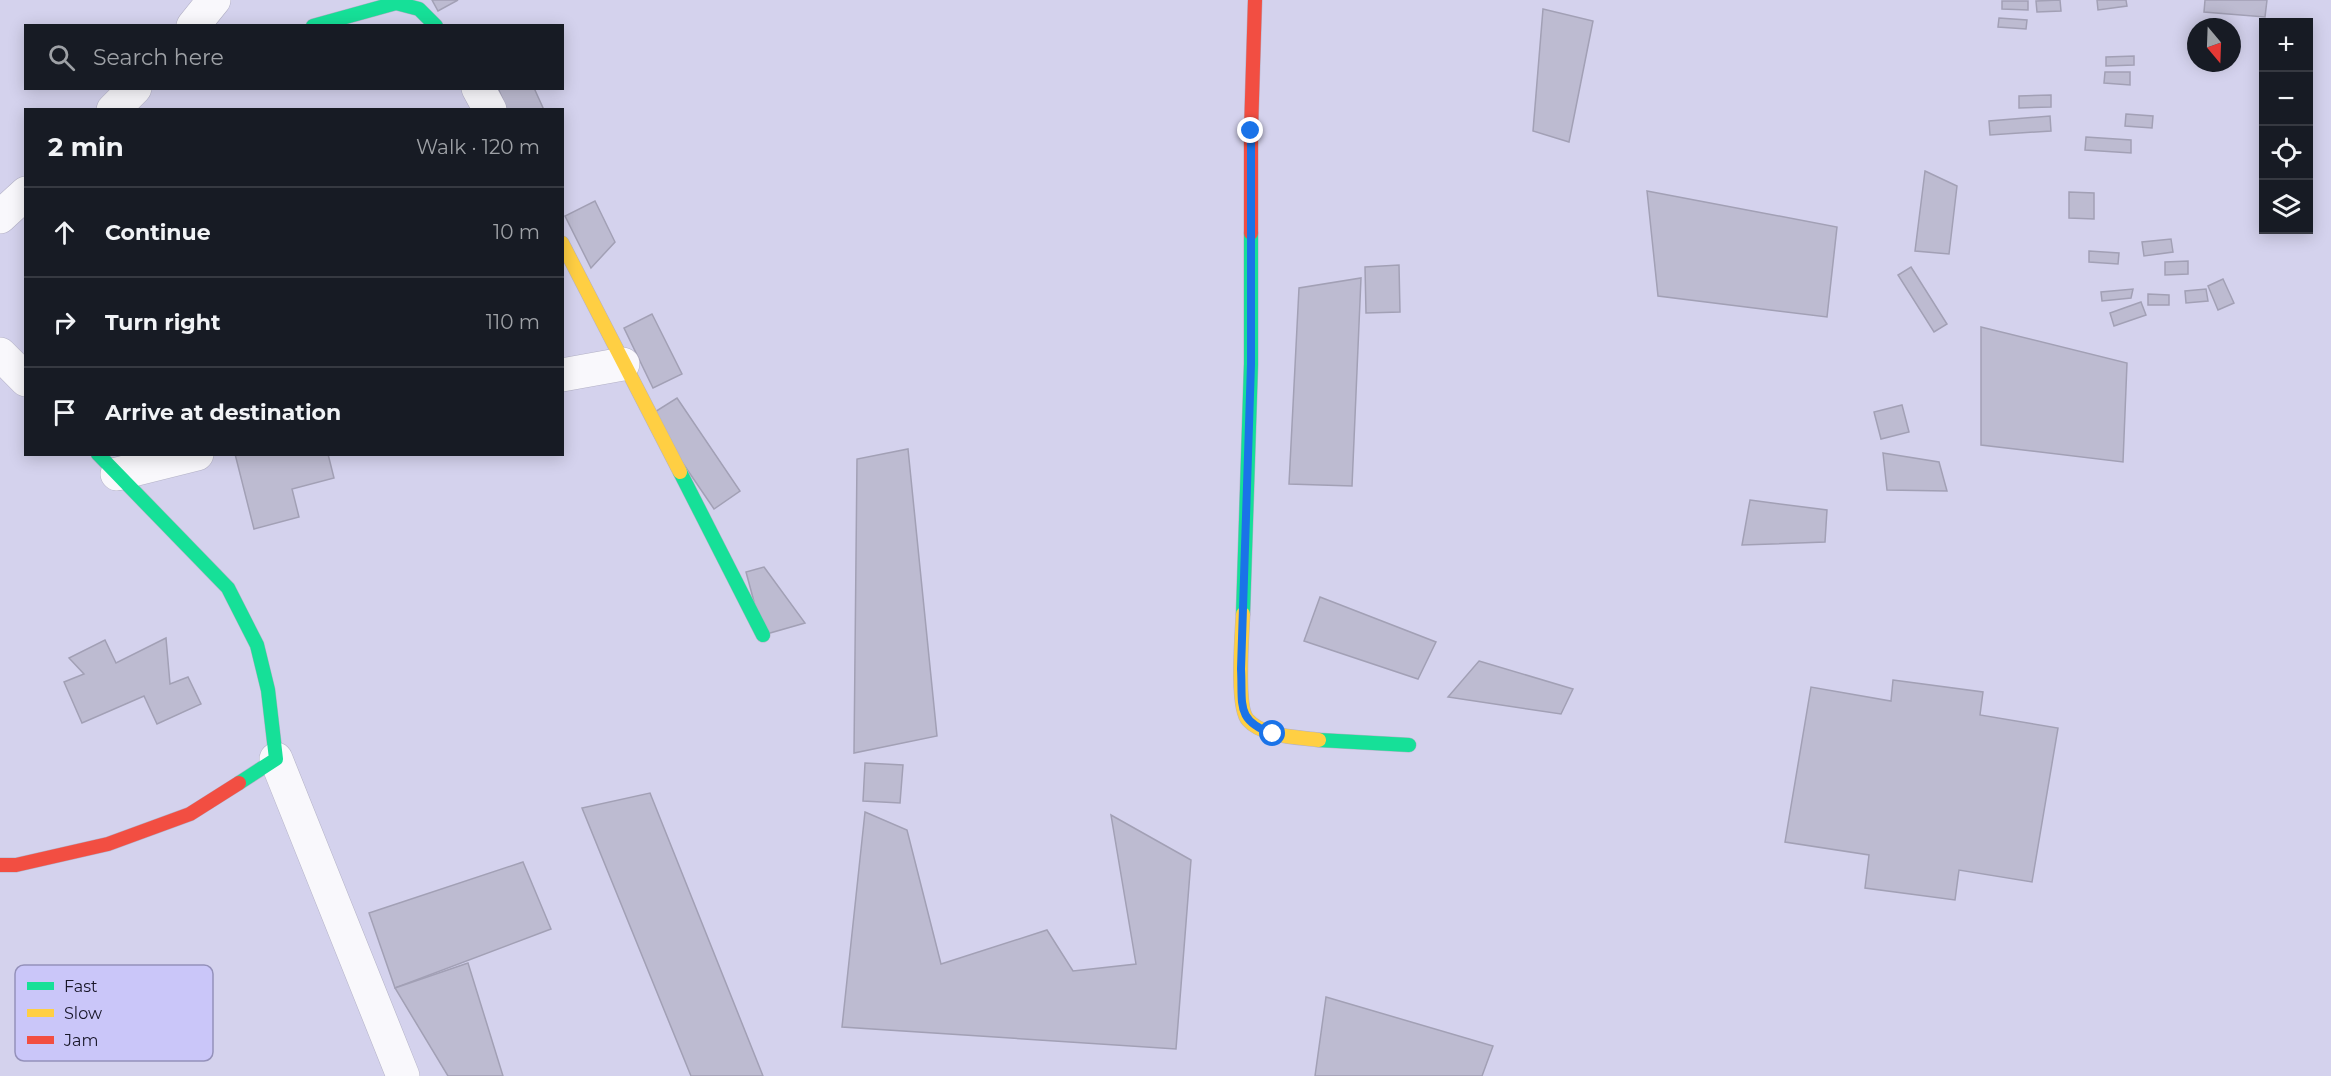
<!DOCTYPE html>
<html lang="en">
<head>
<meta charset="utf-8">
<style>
  :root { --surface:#171b24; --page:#20242c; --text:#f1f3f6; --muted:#9ea1a6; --line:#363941 }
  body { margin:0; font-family:Montserrat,sans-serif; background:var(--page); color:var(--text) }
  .controls { position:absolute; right:18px; top:18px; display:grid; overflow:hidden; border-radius:0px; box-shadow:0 3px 15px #0003 }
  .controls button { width:54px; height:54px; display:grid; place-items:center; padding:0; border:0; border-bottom:2px solid var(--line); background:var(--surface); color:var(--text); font:30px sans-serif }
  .compass { position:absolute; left:2187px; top:18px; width:54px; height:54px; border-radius:50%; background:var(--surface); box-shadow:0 3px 15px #0003; rotate:161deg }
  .stop { position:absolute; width:18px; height:18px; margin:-14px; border:4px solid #1a73e8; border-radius:50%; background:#fff }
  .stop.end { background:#1a73e8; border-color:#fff; box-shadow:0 2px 6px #0008 }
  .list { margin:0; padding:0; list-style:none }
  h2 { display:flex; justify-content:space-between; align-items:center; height:78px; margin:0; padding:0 24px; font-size:26px }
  h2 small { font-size:20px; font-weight:400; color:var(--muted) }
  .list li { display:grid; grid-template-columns:39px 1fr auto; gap:18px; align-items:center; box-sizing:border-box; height:90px; padding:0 24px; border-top:2px solid var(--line) }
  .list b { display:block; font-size:22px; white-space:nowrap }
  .list em { font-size:20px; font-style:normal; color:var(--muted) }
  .icon { flex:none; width:33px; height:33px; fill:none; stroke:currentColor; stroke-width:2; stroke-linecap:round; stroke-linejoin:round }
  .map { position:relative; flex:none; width:2331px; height:1076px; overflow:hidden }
  .search { position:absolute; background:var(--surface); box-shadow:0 3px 15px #0003; left:24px; top:24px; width:540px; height:66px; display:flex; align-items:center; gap:15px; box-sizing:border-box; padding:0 21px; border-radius:0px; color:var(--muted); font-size:22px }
  .panel { position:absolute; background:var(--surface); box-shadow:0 3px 15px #0003; left:24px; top:108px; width:540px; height:348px; border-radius:0px }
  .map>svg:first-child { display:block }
  .building { fill:#bdbbd1; stroke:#a2a0b5; stroke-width:1.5 }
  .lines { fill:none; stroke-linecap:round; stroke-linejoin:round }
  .street-casing { stroke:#b3b1c6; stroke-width:34 }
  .fast-casing { stroke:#b3b1c6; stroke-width:15 }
  .slow-casing { stroke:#b3b1c6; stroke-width:15 }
  .jam-casing { stroke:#b3b1c6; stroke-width:15 }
  .street { stroke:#f9f8fc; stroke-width:33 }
  .fast { stroke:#16e098; stroke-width:14 }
  .slow { stroke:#ffcf43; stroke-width:14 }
  .jam { stroke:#f24e42; stroke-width:14 }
  .route { stroke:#1a73e8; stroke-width:8 }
  .key { fill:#cac6f9; stroke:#9491ba; stroke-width:1.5 }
  .key-label { font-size:16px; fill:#171527 }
</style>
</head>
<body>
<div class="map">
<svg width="2331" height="1076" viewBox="0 0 2331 1076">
  <rect width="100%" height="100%" fill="#d4d2ed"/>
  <g class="building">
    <path d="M432,0H458L438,11Z"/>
    <path d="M2060,0L2061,11L2037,12L2036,1Z"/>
    <path d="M2097,0H2126L2127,6L2098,10Z"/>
    <path d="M2205,0H2267L2265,17L2204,12Z"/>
    <path d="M2002,1H2028V10L2002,9Z"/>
    <path d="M1543,9L1593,21L1569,142L1533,131Z"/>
    <path d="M1999,18L2027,20L2026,29L1998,27Z"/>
    <path d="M2134,56V65L2106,66V57Z"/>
    <path d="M2105,72H2130V85L2104,83Z"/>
    <path d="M498,88H534L544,110H507Z"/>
    <path d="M2051,95V107L2019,108V96Z"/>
    <path d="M2126,114L2153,116L2152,128L2125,126Z"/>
    <path d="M2050,116L2051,131L1990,135L1989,121Z"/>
    <path d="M2086,137L2131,140V153L2085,150Z"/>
    <path d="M1925,171L1957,186L1949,254L1915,251Z"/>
    <path d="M1647,191L1837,227L1827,317L1658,296Z"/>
    <path d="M2069,192L2094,193V219L2069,218Z"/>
    <path d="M595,201L615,242L591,268L565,216Z"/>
    <path d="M2171,239L2173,252L2144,256L2142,242Z"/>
    <path d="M2089,251L2119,253L2118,264L2089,262Z"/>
    <path d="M2188,261V274L2165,275V262Z"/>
    <path d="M1399,265L1400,312L1366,313L1365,267Z"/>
    <path d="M1911,267L1947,324L1934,332L1898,275Z"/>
    <path d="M1361,278L1352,486L1289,484L1299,288Z"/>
    <path d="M2223,279L2234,303L2218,310L2208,286Z"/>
    <path d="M2133,289L2131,298L2102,301L2101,292Z"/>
    <path d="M2206,289L2208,301L2186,303L2185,291Z"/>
    <path d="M2148,294L2169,295V305H2148Z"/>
    <path d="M2141,302L2146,315L2114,326L2110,313Z"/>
    <path d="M652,314L682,374L653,388L624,328Z"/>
    <path d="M1981,327L2127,363L2123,462L1981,445Z"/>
    <path d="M677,398L740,491L714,509L650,415Z"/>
    <path d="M1902,405L1909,432L1881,439L1874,412Z"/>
    <path d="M908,449L937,736L854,753L857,459Z"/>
    <path d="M1883,453L1939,462L1947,491L1887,490Z"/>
    <path d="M235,454H328L334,478L292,489L299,517L254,529Z"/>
    <path d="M1750,500L1827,510L1825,542L1742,545Z"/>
    <path d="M764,567L805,623L763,635L746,572Z"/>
    <path d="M1320,597L1436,642L1418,679L1304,641Z"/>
    <path d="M166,638L170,684L188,677L201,704L157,724L144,696L82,723L64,682L84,674L69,658L105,640L116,663Z"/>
    <path d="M1479,661L1573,689L1561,714L1448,697Z"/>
    <path d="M1893,680L1983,692L1980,715L2058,728L2032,882L1959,870L1955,900L1865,888L1869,855L1785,842L1811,687L1891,701Z"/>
    <path d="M865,763L903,765L900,803L863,801Z"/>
    <path d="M650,793L763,1076H691L582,808Z"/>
    <path d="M865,812L907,830L941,964L1047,930L1073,971L1136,964L1111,815L1191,860L1176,1049L842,1027Z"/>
    <path d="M523,862L551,929L395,988L369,913Z"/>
    <path d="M468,963L503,1076H448L395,988Z"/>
    <path d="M1326,997L1493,1046L1482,1076H1315Z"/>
  </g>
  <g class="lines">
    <defs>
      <g id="street">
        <path d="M193,26L214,0"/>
        <path d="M478,88L490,110"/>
        <path d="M113,110L135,88"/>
        <path d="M0,217L26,193"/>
        <path d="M0,354L26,380"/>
        <path d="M562,375L623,364"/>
        <path d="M117,474L197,454"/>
        <path d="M276,759L403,1076"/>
      </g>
      <g id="fast">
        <path d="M313,26L396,3L419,9L436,26"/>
        <path d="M98,454L228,588L257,645L268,690L276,759L239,783"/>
        <path d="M680,472L763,635"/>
        <path d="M1243,614L1251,364V233"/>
        <path d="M1319,740L1409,745"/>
      </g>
      <g id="slow">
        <path d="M562,243L680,472"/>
        <path d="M1243,614C1242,634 1236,708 1248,720C1263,737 1298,737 1319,740"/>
      </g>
      <g id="jam">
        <path d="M1251,233V131L1255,0"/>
        <path d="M0,865H16L108,844L190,814L239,783"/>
      </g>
    </defs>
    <use href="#street" class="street-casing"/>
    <use href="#fast" class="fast-casing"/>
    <use href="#slow" class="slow-casing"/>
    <use href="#jam" class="jam-casing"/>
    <use href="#street" class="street"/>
    <use href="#fast" class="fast"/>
    <use href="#slow" class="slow"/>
    <use href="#jam" class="jam"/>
  </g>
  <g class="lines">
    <path class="route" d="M1251,131V364L1241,669C1243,705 1235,720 1273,734"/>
  </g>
  <rect x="15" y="965" width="198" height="96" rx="9" class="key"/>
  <rect x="27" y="982" width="27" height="8" fill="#16e098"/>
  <rect x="27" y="1009" width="27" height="8" fill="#ffcf43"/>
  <rect x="27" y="1036" width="27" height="8" fill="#f24e42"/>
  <g class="key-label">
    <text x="64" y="992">Fast</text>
    <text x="64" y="1019">Slow</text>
    <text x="64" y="1046">Jam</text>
  </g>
</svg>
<div class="controls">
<button>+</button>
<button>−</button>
<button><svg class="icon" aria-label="locate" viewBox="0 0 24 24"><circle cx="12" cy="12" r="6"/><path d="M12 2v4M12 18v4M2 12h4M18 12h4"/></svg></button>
<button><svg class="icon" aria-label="layers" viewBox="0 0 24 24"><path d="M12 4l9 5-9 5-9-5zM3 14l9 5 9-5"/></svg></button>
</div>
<svg class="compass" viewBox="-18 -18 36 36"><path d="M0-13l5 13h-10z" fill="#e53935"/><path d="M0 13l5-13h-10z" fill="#9ea1a6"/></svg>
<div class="stop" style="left:1273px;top:734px"></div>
<div class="stop end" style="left:1251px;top:131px"></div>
<div class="search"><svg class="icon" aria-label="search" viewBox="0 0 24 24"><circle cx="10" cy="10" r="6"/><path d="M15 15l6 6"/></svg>Search here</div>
<section class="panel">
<h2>2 min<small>Walk · 120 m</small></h2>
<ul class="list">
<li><svg class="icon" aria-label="ahead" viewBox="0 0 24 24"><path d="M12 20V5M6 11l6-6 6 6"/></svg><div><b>Continue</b></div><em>10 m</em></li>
<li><svg class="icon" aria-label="right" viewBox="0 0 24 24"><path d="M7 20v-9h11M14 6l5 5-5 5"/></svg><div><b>Turn right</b></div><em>110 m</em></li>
<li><svg class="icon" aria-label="arrive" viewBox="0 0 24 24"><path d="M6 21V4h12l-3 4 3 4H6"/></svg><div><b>Arrive at destination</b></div></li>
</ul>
</section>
</div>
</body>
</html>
